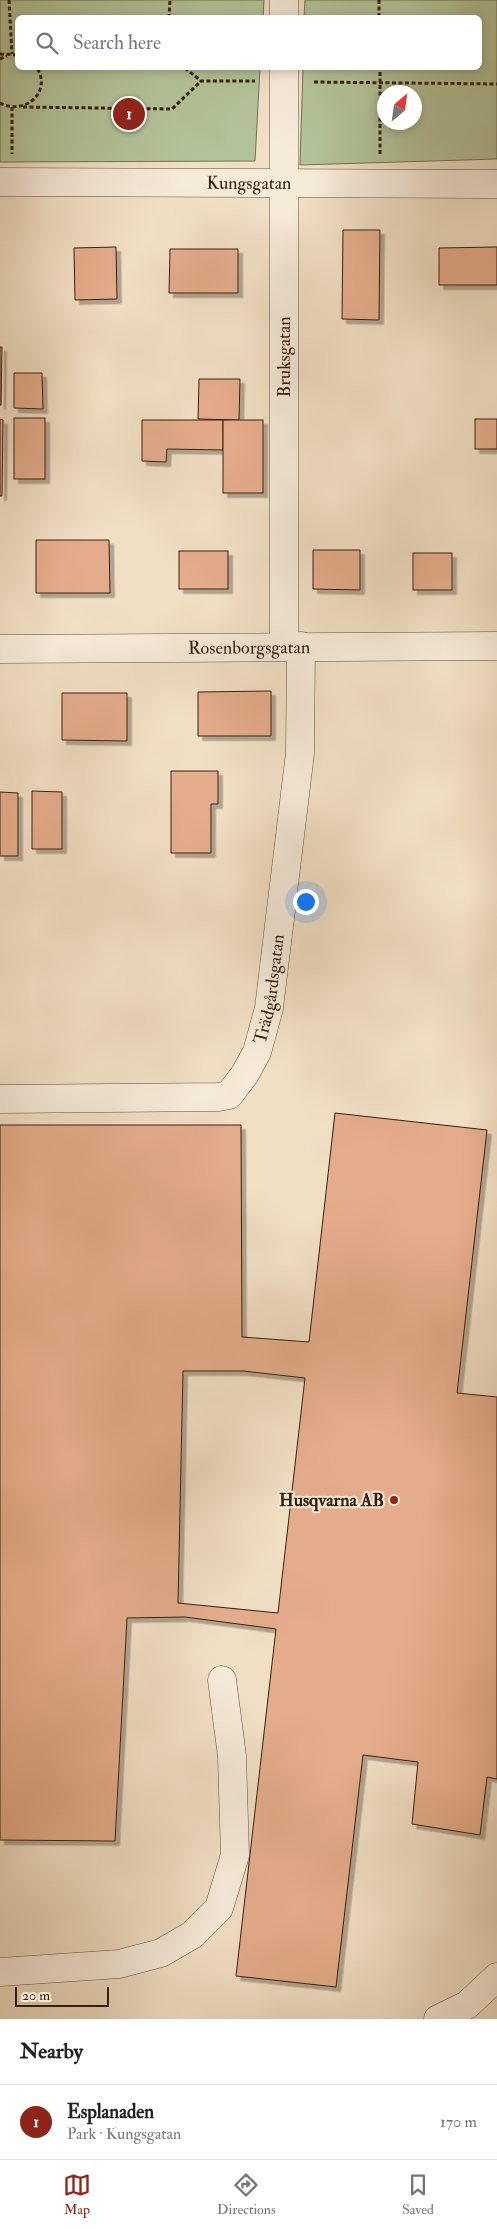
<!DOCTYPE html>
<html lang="en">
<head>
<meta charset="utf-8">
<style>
  :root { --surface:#fff; --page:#f2f2f2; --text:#222; --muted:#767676; --line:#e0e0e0; --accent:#8f2418 }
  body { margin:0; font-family:"IM FELL Double Pica",serif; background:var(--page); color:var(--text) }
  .compass { position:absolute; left:377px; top:85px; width:45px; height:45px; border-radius:50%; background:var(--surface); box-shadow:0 2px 8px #0003; rotate:29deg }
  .scale { position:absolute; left:15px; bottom:12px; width:94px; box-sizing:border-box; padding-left:5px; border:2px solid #372010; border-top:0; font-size:14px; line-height:18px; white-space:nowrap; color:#372010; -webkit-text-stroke:4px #f6ead9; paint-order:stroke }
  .you { position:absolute; left:305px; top:901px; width:18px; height:18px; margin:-12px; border:4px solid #fff; border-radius:50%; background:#1a73e8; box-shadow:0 0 0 8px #1a73e833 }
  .badge { display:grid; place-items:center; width:32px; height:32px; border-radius:50%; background:var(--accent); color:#fff; font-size:16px; font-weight:700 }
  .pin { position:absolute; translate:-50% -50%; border:2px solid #fff; box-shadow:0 1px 5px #0006 }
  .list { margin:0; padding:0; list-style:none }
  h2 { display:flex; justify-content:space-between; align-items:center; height:65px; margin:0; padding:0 20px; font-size:21px }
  h2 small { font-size:16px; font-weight:400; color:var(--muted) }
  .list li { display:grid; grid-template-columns:32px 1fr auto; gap:15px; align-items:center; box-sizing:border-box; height:75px; padding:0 20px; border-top:1px solid var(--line) }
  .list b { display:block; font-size:19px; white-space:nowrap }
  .list p { margin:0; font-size:16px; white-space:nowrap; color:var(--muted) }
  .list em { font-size:16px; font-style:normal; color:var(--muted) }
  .icon { flex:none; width:28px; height:28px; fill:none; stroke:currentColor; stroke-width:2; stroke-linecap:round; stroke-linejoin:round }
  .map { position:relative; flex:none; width:497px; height:2019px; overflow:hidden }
  .search { position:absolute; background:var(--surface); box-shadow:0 2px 8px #0003; left:15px; right:15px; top:15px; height:55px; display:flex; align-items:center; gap:12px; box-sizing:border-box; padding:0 18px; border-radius:8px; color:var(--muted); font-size:19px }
  .sheet { height:140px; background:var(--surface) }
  nav { display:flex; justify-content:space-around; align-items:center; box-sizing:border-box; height:70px; border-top:1px solid var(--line); background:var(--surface); font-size:14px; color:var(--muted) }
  nav a { display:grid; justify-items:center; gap:2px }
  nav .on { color:var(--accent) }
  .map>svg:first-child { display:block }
  .green { fill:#b3c399; stroke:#757254; fill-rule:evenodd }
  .building { fill:#e5ac8b; stroke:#372010; fill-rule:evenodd; filter:url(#shadow) }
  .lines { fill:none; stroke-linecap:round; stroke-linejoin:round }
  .minor-casing { stroke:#66503d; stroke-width:29 }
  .path { stroke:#372010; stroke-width:3; stroke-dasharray:4 2.5; stroke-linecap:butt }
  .minor { stroke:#f6ead9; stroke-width:28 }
  .poi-dot { fill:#8f2418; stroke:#f6ead9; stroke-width:2 }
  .labels { text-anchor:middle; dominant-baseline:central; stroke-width:4; stroke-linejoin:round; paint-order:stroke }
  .street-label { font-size:18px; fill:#372010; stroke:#f6ead9 }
  .poi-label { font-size:18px; font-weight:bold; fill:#372010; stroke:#f6ead9; text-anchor:end }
</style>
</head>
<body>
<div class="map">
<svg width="497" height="2019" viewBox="0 0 497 2019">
  <defs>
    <filter id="shadow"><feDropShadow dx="4.5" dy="4.5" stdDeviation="0" flood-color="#0004"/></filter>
  </defs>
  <rect width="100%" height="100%" fill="#f1dfc4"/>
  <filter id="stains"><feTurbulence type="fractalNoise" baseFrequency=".004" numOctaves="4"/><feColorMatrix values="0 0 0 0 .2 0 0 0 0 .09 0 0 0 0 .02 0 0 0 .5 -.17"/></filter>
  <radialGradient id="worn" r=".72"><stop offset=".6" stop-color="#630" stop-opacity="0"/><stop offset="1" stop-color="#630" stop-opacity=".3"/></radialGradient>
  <g class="green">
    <path d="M0,0H264L263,17L18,18V68H260L255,161L0,162Z"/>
    <path d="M305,0H497V159L300,165L303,68H480V18L304,17ZM384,92H414V122H384Z"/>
  </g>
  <g class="building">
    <path d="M343,230H380L379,320L342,319Z"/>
    <path d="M116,247L117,299L75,300L74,248Z"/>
    <path d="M497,247V285H439V248Z"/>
    <path d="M170,249H238V293H169Z"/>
    <path d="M0,347H2L1,405H0Z"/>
    <path d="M14,373H42L43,409L14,408Z"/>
    <path d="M199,379H240L239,420L198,419Z"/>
    <rect x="14" y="418" width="31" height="61"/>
    <path d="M0,419L3,420L2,496H0Z"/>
    <rect x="475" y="419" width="22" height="30"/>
    <path d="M142,420H223V450L167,449L166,462L142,461Z"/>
    <rect x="223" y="420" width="40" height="73"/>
    <path d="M36,540H109L110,593H36Z"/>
    <path d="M313,550H360V590L313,589Z"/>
    <rect x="179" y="551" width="49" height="38"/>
    <rect x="413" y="553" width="39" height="37"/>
    <path d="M271,691V736H198V692Z"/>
    <path d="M62,693H127V741L62,740Z"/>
    <path d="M171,771H218V804H211V853H171Z"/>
    <path d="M32,791L62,792V849H32Z"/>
    <path d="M0,792L18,793V856H0Z"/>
    <path d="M335,1113L487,1130L457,1393L497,1397V1779L487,1777L480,1835L412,1824L418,1762L363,1755L336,1987L236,1976L276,1629L185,1617L127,1618L115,1841L0,1840V1125H241L242,1337L309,1342ZM183,1371H243L305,1378L278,1613L178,1603Z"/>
  </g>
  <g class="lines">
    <defs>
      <g id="minor">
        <path d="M284,0V18"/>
        <path id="s1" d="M0,182L497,184"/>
        <path d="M284,647V68"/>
        <path id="s2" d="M0,649L497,646"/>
        <path id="s3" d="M0,1099L218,1097L229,1095L245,1074L257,1052L269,1008L300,753L301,646"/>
        <path d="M0,1972L119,1964L161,1953L192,1935L219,1908L235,1855L232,1756L222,1680"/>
        <path d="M438,2019L467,2005L497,1977"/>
      </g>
    </defs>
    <use href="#minor" class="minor-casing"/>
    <g class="path">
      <path d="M9,0L12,54"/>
      <path d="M379,0V18"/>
      <path d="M169,18L170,0"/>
      <path d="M0,54L18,55"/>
      <path d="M0,59L7,56"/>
      <path d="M185,68L201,81H255"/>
      <path d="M314,82L497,84"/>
      <path d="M0,103C25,116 52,92 37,68"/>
      <path d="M12,107V154"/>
      <path d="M23,107L172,109L201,81"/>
      <path d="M380,154V68"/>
    </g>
    <use href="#minor" class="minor"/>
  </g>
  <circle class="poi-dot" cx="394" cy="1500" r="5"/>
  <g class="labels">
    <g class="street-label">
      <text stroke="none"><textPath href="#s1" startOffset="249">Kungsgatan</textPath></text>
      <text transform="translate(284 357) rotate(-90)">Bruksgatan</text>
      <text stroke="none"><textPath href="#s2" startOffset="249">Rosenborgsgatan</textPath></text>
      <text stroke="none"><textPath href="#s3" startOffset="345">Trädgårdsgatan</textPath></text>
    </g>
    <g class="poi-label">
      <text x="384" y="1500">Husqvarna AB</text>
    </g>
  </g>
  <rect width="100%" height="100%" filter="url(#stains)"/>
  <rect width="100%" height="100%" fill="url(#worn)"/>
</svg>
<svg class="compass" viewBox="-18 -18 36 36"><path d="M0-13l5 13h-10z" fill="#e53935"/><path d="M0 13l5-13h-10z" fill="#767676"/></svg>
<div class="scale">20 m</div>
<div class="you"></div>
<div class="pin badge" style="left:129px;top:114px">1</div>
<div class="search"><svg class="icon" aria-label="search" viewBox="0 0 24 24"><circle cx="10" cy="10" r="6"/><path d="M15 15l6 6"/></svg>Search here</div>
</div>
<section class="sheet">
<h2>Nearby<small></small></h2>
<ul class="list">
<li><span class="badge">1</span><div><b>Esplanaden</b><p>Park · Kungsgatan</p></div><em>170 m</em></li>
</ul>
</section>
<nav>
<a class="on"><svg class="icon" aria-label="map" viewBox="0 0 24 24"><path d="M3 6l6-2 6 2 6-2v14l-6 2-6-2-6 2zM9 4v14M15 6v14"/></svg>Map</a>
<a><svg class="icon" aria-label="directions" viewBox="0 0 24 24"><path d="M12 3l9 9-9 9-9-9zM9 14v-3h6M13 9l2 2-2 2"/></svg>Directions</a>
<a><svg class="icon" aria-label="saved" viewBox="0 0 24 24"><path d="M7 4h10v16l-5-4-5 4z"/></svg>Saved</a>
</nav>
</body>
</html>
